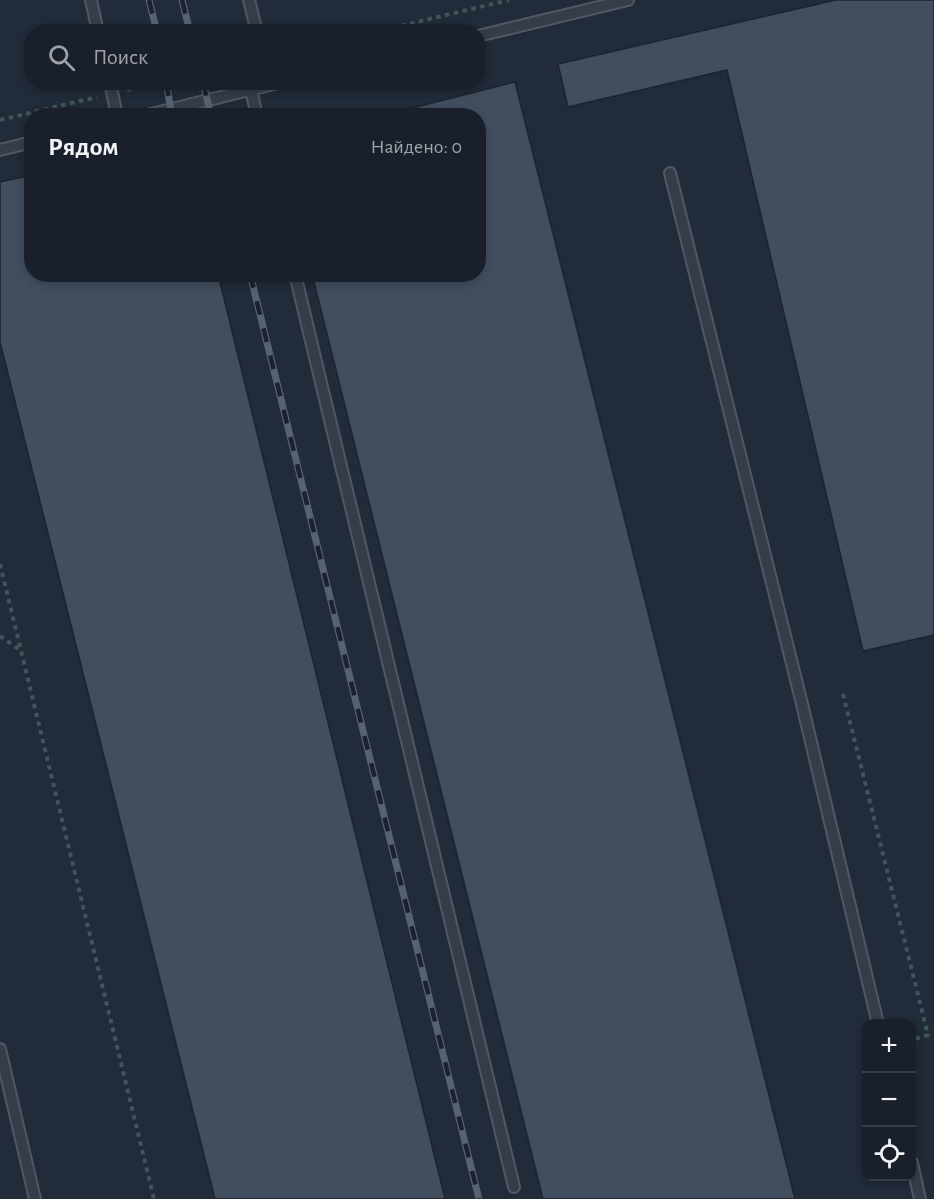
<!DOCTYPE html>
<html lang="ru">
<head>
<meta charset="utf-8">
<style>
  :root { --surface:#19202b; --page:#262d37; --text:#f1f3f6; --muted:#9fa3a9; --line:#373e47 }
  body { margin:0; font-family:"Alegreya Sans",sans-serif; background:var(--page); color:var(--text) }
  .controls { position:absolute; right:18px; bottom:18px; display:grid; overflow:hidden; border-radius:12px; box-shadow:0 3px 9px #0003 }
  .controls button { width:54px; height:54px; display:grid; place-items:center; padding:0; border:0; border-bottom:2px solid var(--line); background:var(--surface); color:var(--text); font:30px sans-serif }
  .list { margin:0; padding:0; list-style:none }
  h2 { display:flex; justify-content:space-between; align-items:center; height:78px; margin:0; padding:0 24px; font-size:26px }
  h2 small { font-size:20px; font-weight:400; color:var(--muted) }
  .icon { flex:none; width:33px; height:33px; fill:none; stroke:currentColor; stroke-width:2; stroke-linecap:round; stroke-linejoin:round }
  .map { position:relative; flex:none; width:934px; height:1199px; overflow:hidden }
  .search { position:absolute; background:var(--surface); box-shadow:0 3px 9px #0003; left:24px; top:24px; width:462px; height:66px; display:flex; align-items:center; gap:15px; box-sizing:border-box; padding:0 21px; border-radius:24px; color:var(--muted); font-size:22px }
  .panel { position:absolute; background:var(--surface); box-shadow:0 3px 9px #0003; left:24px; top:108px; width:462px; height:174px; border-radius:24px }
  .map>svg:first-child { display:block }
  .building { fill:#424e5e; stroke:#1c2430; stroke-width:1.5 }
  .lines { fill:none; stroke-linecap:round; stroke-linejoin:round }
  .lane-casing { stroke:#505864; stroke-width:14 }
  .path { stroke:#415457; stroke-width:4; stroke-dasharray:4.5 4.5; stroke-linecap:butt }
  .lane { stroke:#353d49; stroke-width:10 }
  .rail-casing { stroke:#576170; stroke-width:7 }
  .rail { stroke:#1a222e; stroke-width:4.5; stroke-dasharray:14; stroke-linecap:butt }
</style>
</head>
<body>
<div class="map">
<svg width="934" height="1199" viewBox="0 0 934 1199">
  <rect width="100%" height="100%" fill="#212b39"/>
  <g class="building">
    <path d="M836,0H934V635L863,651L727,70L568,107L558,64Z"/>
    <path d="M515,82L795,1199H543L312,274H478V116H381Z"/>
    <path d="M32,175V274H218L445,1199H215L0,342V182Z"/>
  </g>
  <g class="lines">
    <defs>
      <g id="lane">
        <path d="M91,0L98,32"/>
        <path d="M249,0L257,32"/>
        <path d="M478,36L628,0"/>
        <path d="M110,82L117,116"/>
        <path d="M251,90L257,116"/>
        <path d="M143,116L282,82"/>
        <path d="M0,150L32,142"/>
        <path d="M670,173L802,704L878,1024"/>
        <path d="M295,274L514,1187"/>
        <path d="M0,1049L35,1199"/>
        <path d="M912,1163L920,1199"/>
      </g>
    </defs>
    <use href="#lane" class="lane-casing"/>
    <g class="path">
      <path d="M375,32L509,0"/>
      <path d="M127,90L159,82"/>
      <path d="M0,120L97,97"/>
      <path d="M0,564L154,1199"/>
      <path d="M0,636L20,650"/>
      <path d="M843,694L928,1035L912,1040"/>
    </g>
    <use href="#lane" class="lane"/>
    <defs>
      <g id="rail">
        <path d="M149,0L157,32"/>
        <path d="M182,0L190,32"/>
        <path d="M166,82L172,116"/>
        <path d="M203,82L211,116"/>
        <path d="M250,274L479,1199"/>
      </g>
    </defs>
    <use href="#rail" class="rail-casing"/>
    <use href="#rail" class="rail"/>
  </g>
</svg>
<div class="controls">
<button>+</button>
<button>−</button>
<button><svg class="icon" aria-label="locate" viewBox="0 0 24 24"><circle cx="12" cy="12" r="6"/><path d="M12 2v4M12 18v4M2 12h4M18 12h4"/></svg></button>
</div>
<div class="search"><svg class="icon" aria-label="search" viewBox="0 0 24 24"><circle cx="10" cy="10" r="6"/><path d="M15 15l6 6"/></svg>Поиск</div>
<section class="panel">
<h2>Рядом<small>Найдено: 0</small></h2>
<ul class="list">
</ul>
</section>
</div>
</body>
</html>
